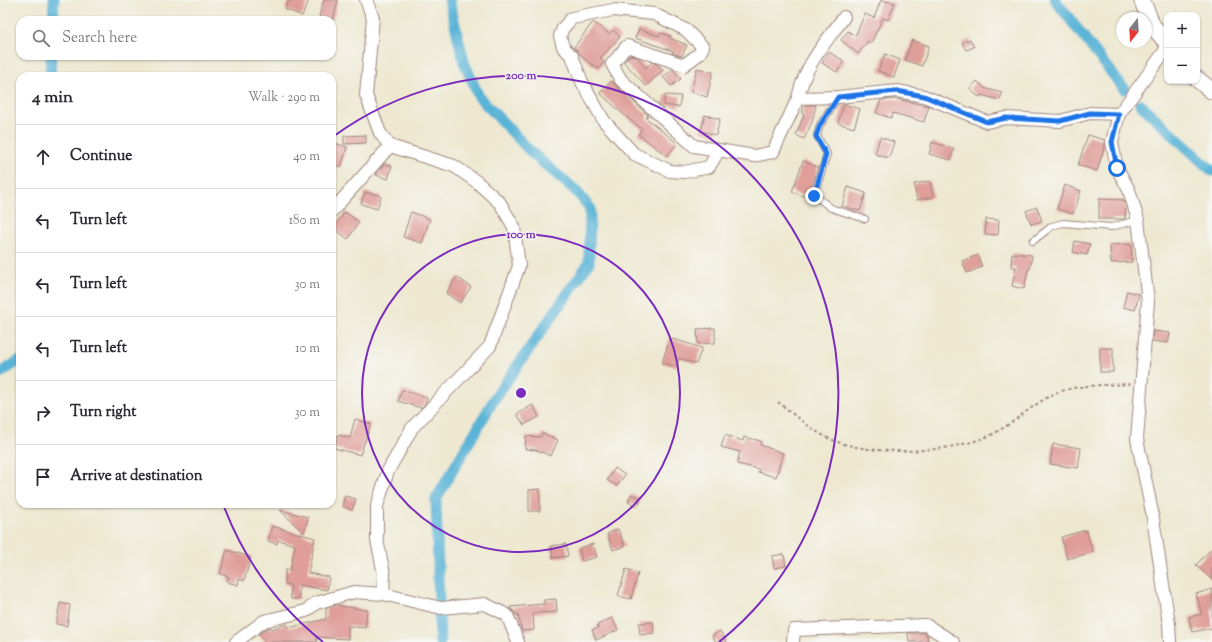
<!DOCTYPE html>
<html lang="en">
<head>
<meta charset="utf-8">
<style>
  :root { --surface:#fff; --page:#f7f7f7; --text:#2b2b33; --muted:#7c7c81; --line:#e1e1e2 }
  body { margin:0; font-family:"Sorts Mill Goudy",serif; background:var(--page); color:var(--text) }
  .controls { position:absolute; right:12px; top:12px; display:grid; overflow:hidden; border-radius:8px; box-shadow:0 1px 3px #0004 }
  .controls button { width:36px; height:36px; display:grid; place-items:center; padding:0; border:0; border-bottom:1px solid var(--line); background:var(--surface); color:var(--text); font:20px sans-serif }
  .compass { position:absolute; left:1116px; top:12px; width:36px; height:36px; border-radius:50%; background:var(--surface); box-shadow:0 1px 3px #0004; rotate:197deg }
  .stop { position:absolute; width:12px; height:12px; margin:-9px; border:3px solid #1a73e8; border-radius:50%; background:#fff }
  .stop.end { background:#1a73e8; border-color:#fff; box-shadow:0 1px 4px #0008 }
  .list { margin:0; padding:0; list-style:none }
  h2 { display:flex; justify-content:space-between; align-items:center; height:52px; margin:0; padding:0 16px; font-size:17px }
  h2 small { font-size:13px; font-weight:400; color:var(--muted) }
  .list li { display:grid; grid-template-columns:26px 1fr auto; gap:12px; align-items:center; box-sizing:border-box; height:64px; padding:0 16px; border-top:1px solid var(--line) }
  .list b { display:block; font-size:15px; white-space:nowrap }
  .list em { font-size:13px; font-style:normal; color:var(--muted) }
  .icon { flex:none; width:22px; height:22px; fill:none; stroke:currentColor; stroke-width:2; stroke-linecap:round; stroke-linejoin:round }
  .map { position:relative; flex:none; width:1212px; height:642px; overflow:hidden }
  .search { position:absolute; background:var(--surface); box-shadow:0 1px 3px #0004; left:16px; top:16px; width:320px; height:44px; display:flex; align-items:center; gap:10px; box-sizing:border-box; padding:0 14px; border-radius:12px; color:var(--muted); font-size:15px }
  .panel { position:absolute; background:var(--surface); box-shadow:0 1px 3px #0004; left:16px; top:72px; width:320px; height:436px; border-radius:12px }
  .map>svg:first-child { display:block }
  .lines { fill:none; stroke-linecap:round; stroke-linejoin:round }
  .canal { stroke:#5ab4d7; stroke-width:11 }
  .building { fill:#e09e99 }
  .service-casing { stroke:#9c847e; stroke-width:8 }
  .minor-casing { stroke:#9c847e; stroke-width:14 }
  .tertiary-casing { stroke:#9c847e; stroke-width:18 }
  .path { stroke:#9c847e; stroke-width:2; stroke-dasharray:3 3; stroke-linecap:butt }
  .service { stroke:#fff; stroke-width:6 }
  .minor { stroke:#fff; stroke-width:12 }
  .tertiary { stroke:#fff; stroke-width:16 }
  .route { stroke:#1a73e8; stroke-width:5 }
  .ring { fill:none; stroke:#7b2cbf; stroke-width:2 }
  .centre { fill:#7b2cbf; stroke:#f6f6f2; stroke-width:2 }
  .ring-label { font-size:12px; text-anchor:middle; font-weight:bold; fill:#7b2cbf; stroke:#f6f6f2; stroke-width:3; stroke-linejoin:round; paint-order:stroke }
</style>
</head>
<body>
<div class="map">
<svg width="1212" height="642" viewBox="0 0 1212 642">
  <rect width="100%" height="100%" fill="#f6f6f2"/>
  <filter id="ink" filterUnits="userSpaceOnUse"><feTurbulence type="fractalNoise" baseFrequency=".025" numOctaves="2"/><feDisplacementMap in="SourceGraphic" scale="8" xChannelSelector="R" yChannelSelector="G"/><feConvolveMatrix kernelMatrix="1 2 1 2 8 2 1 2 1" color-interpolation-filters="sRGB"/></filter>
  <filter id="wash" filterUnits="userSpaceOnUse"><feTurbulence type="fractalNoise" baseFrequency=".012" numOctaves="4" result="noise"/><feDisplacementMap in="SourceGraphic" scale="16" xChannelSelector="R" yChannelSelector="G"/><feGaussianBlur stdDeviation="0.9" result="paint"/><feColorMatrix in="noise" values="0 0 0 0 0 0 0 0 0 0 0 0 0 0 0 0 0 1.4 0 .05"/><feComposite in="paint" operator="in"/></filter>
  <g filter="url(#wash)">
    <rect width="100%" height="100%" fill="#eee8d0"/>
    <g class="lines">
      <g class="canal">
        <path d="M1055,0L1124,89"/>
        <path d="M53,20L54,0"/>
        <path d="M50,76L51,56"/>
        <path d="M1140,104L1212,171"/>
        <path d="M0,373L20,360"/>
        <path d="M440,642L436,499L495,398L589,263L590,208L576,191L532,153L479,97L464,62L449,0"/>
      </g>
    </g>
    <g id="blocks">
      <g class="building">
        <path d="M289,0H309L302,16L285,9Z"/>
        <path d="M324,0H338L333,20H321L322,17L319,16Z"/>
        <path d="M881,0L895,3L888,20L883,18L871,43L868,41L858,54L841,40L848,31L855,36L865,14L874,18Z"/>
        <path d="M593,22L609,34L613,30L620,37L600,58L604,61L599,69L587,61L574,47Z"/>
        <path d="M639,29L659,36L660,33L671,36L670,38L687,45L682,56L672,53L673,51L635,38Z"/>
        <path d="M970,39L974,47L966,50L962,43Z"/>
        <path d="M912,40L929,46L922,66L905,60Z"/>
        <path d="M829,52L844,61L837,72L822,63Z"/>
        <path d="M885,54L900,60L894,77L878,71Z"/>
        <path d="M630,55L637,57L646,68L652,62L657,64L663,70L646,86L624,62Z"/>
        <path d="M697,68L713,72L707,97L691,92Z"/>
        <path d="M673,69L681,79L671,86L663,77Z"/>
        <path d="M611,81L648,115L646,118L677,143L667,156L638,134L642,129L625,116L600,93Z"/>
        <path d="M977,81L984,88L1002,93L1000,100L981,95L979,97L973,92L970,88Z"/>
        <path d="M665,95L681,96L679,107L664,105Z"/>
        <path d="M896,99L929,106L924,122L893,113L891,118L876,113L881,100Z"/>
        <path d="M844,104L860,109L854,128L838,123Z"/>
        <path d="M804,105H816L812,122L804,139L796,135L804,115L802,114Z"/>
        <path d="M705,115L720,119L716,135L701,131Z"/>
        <path d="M366,135V143L344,144V136Z"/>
        <path d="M1088,135L1105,140V145L1097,171L1078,165Z"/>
        <path d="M880,137L894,142L889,158L875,154Z"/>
        <path d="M332,142L347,147L341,167L332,164Z"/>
        <path d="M932,142L954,149L951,160L929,154Z"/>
        <path d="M803,161L818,167L810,198L792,192Z"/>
        <path d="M384,164L392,166L388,179L376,175Z"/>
        <path d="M930,181L933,197L917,200L914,184Z"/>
        <path d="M1065,185L1081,191L1073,214L1057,209Z"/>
        <path d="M848,187L866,193L860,211L842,206Z"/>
        <path d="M365,192L381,196L377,209L361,204Z"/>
        <path d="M1099,199L1124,200L1126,206L1125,219H1099Z"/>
        <path d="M1037,207L1042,221L1031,224L1026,211Z"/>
        <path d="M345,212L359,222L348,239L333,228Z"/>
        <path d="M411,212L430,219L422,243L403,237Z"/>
        <path d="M986,219L999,220L998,235L985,234Z"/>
        <path d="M1075,241L1090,244L1087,255L1073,252Z"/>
        <path d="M1131,244L1132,262L1111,263L1110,245Z"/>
        <path d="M1012,253L1032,255L1030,269H1028L1024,289L1012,286L1016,267H1011Z"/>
        <path d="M978,255L982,267L967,273L962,261Z"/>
        <path d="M457,277L471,287L460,303L446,293Z"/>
        <path d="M1127,291L1139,294L1135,310L1123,307Z"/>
        <path d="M715,328V343L698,344L697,329Z"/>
        <path d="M1153,331L1170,333L1168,343L1152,341Z"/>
        <path d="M670,338L702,348L696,364L679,358L676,367L662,363Z"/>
        <rect x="1100" y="348" width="13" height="24"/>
        <path d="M402,390L427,398L425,404L421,408L398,401Z"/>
        <path d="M533,405L539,417L524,425L517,414Z"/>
        <path d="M355,419L371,424L360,455L334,448L338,435L350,438Z"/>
        <path d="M542,433L558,440L551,456L536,450L525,449L526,436L540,437Z"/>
        <path d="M725,435L743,441L744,437L761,441L760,445L783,453L776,477L758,472L759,469L737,464L740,452L721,447Z"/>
        <path d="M1053,444L1081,448L1078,468L1050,464Z"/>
        <path d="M615,468L625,475L617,486L607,480Z"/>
        <path d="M540,489V511H529V490Z"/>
        <path d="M631,494L641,498L638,506L628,502Z"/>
        <path d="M345,496L356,499L352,510L342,506Z"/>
        <path d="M280,510L308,517L304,533Z"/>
        <path d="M272,526L315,538L308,573L329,577L327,590L299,585V599H291L290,585L285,584V570H290L295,545L278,540L277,544L268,541Z"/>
        <path d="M618,529L625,546L613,550L607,534Z"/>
        <path d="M1086,530L1093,552L1067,559L1061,537Z"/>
        <path d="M566,544L568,556L553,558L551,546Z"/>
        <path d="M593,544L597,557L582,561L579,548Z"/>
        <path d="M1212,548V580L1196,565Z"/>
        <path d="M227,550L251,557L244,581L239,579L238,585L227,582L229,577L220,574Z"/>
        <path d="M784,554L786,566L774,568L772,556Z"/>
        <path d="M626,569L638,573L631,599L618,596Z"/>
        <path d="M1212,589V628L1192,632L1189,617L1202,614L1196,594Z"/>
        <path d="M556,599L557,612L533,613L534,630L522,631L518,614H515L510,607L544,604V600Z"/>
        <path d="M60,603L70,605L67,626L56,624Z"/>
        <path d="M336,605L367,610L365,628L348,626V639L316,637L317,642H265L259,634L270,627L272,629L287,624L288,628L326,619V608Z"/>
        <path d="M612,618L618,630L596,640L592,630L598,628L597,625Z"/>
        <path d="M653,622L654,633L640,635L639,623Z"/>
        <path d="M720,631L727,642H716L712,636Z"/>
        <path d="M908,633H924L927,635L928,642H909Z"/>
      </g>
    </g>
  </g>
  <g filter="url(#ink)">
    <use href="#blocks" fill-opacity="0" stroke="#9c847e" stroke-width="1"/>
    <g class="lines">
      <defs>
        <g id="service">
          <path d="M838,97L820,125L817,136L827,154L814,195L831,208L865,219"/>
          <path d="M1033,241L1052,226L1063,223L1111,227L1138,220"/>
        </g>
        <g id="minor">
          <path d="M366,0L373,18L366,95L380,133L390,146L454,166L477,182L500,203L514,227L519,266L490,346L412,428L388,471L377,506V540L384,574L383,594"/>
          <path d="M1167,48L1119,114L1112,142L1117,168L1129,190L1138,220L1148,301L1137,439L1152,512L1169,624L1170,642"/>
          <path d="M798,98C804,66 825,43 844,17"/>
          <path d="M719,150L709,167L684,172L670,171L634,154L604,121L582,82L572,56L563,47L560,36L563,28L572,18L613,10L654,14L686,30L703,47L699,54L684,65L627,46L612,64L621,80L694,146L754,156L773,152L798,98L838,97L897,91L924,96L987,122L1006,118L1060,121L1090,113L1119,114"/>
          <path d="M332,211L390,146"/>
          <path d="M236,642L264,621L306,611L316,603L354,592L383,594L441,608L485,604L507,615L518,642"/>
          <path d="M793,642L794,630L926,625L953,642"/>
        </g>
        <g id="tertiary">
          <path d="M1142,0L1152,25L1167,43"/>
          <path d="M1197,79L1212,91"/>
        </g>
      </defs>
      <use href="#service" class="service-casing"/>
      <use href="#minor" class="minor-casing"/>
      <use href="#tertiary" class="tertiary-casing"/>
      <path class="path" d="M778,402C796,416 814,433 835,441C876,457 954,453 993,434C1012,424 1029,408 1048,397C1069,384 1107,385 1131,384"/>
      <use href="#service" class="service"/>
      <use href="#minor" class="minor"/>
      <use href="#tertiary" class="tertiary"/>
    </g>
  </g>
  <g class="lines" filter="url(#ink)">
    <path class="route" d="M814,196L826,154L816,136L820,125L838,97L897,91L924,96L987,122L1006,118L1060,121L1090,113L1119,114L1112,142L1117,168"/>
  </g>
  <g class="ring">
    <circle cx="521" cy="393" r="159"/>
    <path d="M323 642A318 318 0 0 1 223 504M334 136A318 318 0 0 1 719 642"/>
  </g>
  <circle cx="521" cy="393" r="6" class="centre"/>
  <g class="ring-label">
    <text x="521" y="79">200 m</text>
    <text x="521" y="238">100 m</text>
  </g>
</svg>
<div class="controls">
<button>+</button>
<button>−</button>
</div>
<svg class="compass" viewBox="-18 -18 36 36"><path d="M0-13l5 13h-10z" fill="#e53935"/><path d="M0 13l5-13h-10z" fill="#7c7c81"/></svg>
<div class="stop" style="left:1117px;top:168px"></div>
<div class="stop end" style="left:814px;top:196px"></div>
<div class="search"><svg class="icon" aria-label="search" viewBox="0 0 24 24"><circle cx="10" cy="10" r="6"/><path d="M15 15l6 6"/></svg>Search here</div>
<section class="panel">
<h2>4 min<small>Walk · 290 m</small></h2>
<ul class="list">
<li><svg class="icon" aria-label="ahead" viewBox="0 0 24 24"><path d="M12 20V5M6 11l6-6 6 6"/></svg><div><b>Continue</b></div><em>40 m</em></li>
<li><svg class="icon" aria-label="left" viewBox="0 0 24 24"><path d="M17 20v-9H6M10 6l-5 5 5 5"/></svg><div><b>Turn left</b></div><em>180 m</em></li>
<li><svg class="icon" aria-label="left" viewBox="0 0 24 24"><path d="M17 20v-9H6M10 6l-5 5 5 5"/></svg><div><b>Turn left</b></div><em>30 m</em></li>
<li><svg class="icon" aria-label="left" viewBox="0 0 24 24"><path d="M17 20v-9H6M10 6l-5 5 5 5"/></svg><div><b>Turn left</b></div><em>10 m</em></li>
<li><svg class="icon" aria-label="right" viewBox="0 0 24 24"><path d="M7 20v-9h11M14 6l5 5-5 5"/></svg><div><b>Turn right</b></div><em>30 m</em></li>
<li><svg class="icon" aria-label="arrive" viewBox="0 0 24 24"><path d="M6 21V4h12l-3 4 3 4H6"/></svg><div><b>Arrive at destination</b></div></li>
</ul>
</section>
</div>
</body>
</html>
